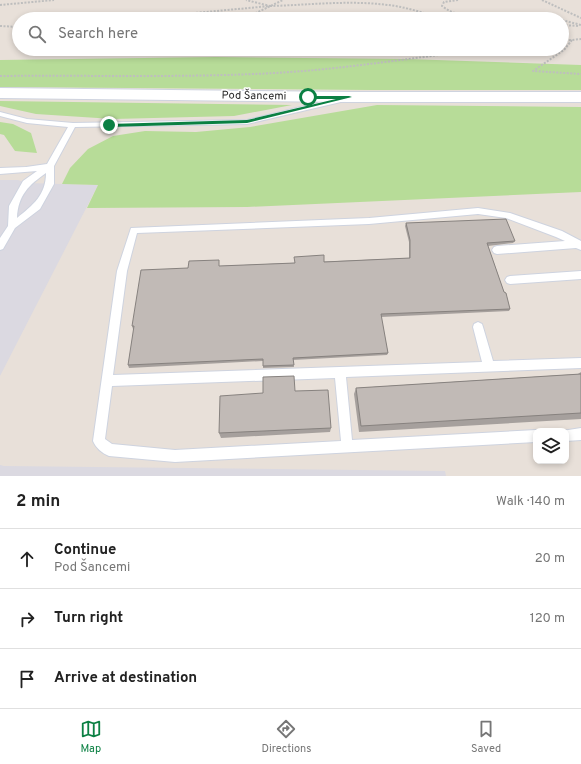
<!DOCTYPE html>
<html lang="en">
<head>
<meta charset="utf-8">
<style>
  :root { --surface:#fff; --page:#f6f6f6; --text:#222; --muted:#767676; --line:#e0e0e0; --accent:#0b8043 }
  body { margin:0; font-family:Overpass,sans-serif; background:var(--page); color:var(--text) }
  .controls { position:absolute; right:12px; bottom:12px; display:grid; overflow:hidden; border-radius:8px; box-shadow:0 2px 6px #0003 }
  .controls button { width:36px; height:36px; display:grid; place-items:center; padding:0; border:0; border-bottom:1px solid var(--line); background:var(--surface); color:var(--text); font:20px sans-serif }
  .stop { position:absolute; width:12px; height:12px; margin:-9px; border:3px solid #0b8043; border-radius:50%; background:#fff }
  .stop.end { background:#0b8043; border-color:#fff; box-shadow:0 1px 4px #0008 }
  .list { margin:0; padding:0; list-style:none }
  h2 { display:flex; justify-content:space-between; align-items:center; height:52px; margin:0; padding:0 16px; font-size:17px }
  h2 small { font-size:13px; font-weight:400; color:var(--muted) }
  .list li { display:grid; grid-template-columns:26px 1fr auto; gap:12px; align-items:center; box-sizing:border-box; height:60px; padding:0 16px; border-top:1px solid var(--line) }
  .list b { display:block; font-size:15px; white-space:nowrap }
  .list p { margin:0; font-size:13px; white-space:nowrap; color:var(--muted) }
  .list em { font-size:13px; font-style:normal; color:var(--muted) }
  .icon { flex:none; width:22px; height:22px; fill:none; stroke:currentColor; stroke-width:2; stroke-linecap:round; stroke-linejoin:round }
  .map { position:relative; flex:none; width:581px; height:476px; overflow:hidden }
  .search { position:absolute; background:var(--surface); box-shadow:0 2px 6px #0003; left:12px; right:12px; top:12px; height:44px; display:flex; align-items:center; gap:10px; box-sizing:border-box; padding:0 14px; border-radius:22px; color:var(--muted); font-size:15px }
  .sheet { height:232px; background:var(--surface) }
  nav { display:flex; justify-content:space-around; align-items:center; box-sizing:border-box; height:56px; border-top:1px solid var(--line); background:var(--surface); font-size:11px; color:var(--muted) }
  nav a { display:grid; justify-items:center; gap:2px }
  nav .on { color:var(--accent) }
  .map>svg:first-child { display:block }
  .industrial { fill:#dbd9e1 }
  .green { fill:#b7dc98 }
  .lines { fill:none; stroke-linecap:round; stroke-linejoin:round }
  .lane-casing { stroke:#ced3df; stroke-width:2 }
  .street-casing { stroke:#ced3df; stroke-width:2 }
  .path { stroke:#bebebe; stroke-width:2; stroke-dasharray:2 1.5; stroke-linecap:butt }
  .lane { fill:#fff; fill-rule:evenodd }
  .street { fill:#fff; fill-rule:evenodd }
  .wall { fill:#a6a09d }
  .building { fill:#c1bab6; stroke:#87827f }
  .route { fill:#0b8043 }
  .labels { text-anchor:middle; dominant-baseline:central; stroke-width:3; stroke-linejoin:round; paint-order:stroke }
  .far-street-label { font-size:11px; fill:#272727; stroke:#fff }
</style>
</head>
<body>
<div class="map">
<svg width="581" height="476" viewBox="0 0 581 476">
  <rect width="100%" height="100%" fill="#e8e0d9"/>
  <g class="industrial">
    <path d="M0,180H18L26,183L98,185L0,376Z"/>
    <path d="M0,465L4,466L445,471L446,476H0Z"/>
  </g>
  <g class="green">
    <path d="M216,57L407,59L581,65V90H371L0,87V60Z"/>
    <path d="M0,101L292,105L234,116L113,119L36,114L0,106Z"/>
    <path d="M377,105L581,107V192L247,207L87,208L98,185L62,184L70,168L88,149L113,136L145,131L196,132L250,127Z"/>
    <path d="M0,122L13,124L31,133L37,153L15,151L4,135L0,134Z"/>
  </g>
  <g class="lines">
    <defs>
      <g id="lane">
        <path d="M342,97L346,99L345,101L247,124L75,127L54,166V184L40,209L15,228L3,249L0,250V238L8,226L9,206L23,181L37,171L0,174V168L26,167L47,164L68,127L27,123L0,116V112L27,119L73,123L247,120ZM46,173C46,195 33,205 17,218C18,195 29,185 46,173Z"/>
        <path d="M478,208L510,213L562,231L581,241V250L576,248L497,254L494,253L492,250L494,247L497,246L565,241L556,237L506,218L478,214L369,224L137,233L127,271L113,375L482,362L473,327L474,324L478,322L482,324L483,327L493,361L581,358V368L346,377L352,440L536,430L538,431H536V442L175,462L109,456C102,453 96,448 93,441L117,271L131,228L369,218ZM335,378L341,441L175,450L112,444L105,439L112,386Z"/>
        <path d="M581,271V279L510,284L507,283L505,280L507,277L510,276Z"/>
        <path d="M581,428V440L566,441V431H562Z"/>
      </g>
      <path id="street" d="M0,88L349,92H581V102H349L0,98Z"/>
    </defs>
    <use href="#lane" class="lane-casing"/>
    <use href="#street" class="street-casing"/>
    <g class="path">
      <path d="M458,0L444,2L442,6C465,24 500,15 527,15C537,15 548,17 558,19"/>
      <path d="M542,0L581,18"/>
      <path d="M0,5L54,0"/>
      <path d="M270,6C309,5 349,0 388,5C407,7 426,14 445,19"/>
      <path d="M130,19L270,6L246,0"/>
      <path d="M235,19L256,13L283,0"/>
      <path d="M562,20L581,25"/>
      <path d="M562,25L579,26"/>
      <path d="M0,26L19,27"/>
      <path d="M572,40L564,50L533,71L581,74"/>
      <path d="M562,41L581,39"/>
      <path d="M0,76C92,75 183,78 275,73C346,69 417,57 488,49"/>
    </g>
    <use href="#lane" class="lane"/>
    <use href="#street" class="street"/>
  </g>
  <g class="wall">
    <path d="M406,223L515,241L513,243L488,246L510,309L509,311L381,317L388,353L387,355L293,360L294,367L263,368V361L129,368L128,365L134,329H133L132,326L188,268L219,262V266L409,258V242L405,226Z"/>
    <path d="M581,372V419L359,432L354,394L356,388L578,374Z"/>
    <path d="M295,391L331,428L330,432L221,438L219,433Z"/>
  </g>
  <g class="building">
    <path d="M506,219L515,241L487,243L504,292L506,293L510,309L381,314L388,353L293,358L294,365L263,366V359L128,365L134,326H132L141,270L188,268L189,261L219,260V266L295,263L294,257L324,255V262L410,258V240L406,223Z"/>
    <path d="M581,374V413L361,426L356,388Z"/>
    <path d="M294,376L295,391L328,390L331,428L219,433L220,396L263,393V377Z"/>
  </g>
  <path class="route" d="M306,96H349L352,97L247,123L109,127L106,125L109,124L247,120L336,99H308L306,98Z"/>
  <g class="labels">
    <g class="far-street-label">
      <text transform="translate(254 96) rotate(1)">Pod Šancemi</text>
    </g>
  </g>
</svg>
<div class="controls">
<button><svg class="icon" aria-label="layers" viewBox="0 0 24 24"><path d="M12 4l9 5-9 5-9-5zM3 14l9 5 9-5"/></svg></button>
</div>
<div class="stop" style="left:308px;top:97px"></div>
<div class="stop end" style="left:109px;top:125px"></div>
<div class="search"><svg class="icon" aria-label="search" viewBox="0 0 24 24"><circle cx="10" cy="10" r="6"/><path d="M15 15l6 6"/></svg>Search here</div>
</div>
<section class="sheet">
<h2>2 min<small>Walk · 140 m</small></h2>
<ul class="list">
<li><svg class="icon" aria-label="ahead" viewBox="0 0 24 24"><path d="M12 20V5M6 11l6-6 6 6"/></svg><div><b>Continue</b><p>Pod Šancemi</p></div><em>20 m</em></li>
<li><svg class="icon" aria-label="right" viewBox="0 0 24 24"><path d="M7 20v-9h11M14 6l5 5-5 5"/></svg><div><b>Turn right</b></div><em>120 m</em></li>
<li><svg class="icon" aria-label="arrive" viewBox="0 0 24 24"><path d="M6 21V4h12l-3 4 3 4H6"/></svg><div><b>Arrive at destination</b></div></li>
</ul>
</section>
<nav>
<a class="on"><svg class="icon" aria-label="map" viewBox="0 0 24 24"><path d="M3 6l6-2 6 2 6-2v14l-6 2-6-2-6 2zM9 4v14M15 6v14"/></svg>Map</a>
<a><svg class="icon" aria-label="directions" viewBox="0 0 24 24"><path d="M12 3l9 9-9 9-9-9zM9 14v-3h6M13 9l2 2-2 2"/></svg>Directions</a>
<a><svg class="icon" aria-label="saved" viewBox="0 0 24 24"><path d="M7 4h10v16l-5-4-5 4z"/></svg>Saved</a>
</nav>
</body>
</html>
